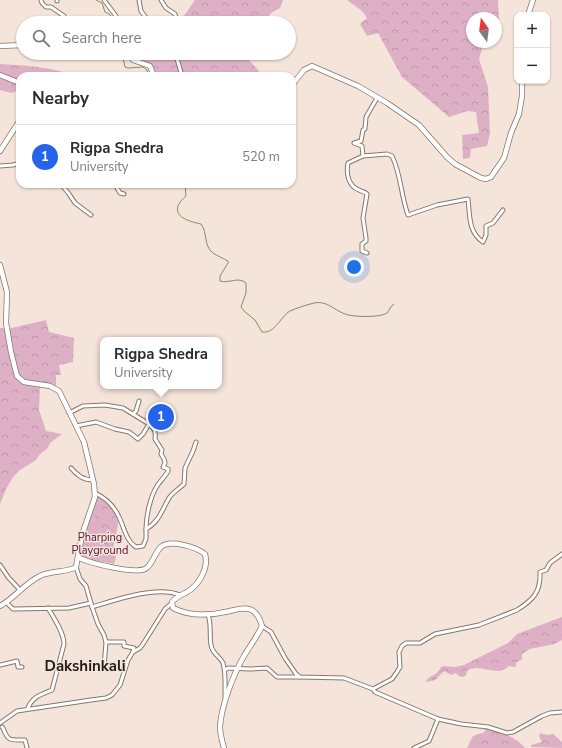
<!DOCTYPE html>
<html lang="en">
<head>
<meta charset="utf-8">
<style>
  :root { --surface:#fff; --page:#f7f7f7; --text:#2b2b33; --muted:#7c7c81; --line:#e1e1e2; --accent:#2563eb }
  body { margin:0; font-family:"Nunito Sans",sans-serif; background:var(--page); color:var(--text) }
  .controls { position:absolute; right:12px; top:12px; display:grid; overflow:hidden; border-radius:8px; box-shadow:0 1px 3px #0004 }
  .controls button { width:36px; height:36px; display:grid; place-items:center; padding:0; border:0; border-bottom:1px solid var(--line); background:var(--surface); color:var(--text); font:20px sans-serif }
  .compass { position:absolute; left:466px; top:12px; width:36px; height:36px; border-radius:50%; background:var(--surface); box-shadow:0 1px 3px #0004; rotate:346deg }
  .you { position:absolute; left:354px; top:267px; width:14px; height:14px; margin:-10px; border:3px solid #fff; border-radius:50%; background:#1a73e8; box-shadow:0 0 0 6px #1a73e833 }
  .badge { display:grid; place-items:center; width:26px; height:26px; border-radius:50%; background:var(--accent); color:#fff; font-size:13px; font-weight:700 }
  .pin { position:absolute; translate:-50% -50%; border:2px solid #fff; box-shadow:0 1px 4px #0006 }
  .popup { position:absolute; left:100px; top:337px; width:122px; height:52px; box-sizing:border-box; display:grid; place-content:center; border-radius:8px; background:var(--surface); filter:drop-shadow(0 1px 3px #0005); font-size:13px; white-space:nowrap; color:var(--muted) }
  .popup b { font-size:15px; color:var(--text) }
  .popup::after { content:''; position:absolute; left:50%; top:100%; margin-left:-8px; border:8px solid transparent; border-top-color:var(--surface) }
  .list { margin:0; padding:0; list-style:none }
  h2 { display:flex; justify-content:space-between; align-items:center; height:52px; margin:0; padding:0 16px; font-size:17px }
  h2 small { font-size:13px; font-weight:400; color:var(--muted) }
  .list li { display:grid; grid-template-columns:26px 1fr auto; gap:12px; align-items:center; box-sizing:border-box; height:64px; padding:0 16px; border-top:1px solid var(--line) }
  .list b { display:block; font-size:15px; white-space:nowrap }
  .list p { margin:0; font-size:13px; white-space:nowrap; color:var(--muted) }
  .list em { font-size:13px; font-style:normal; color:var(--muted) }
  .icon { flex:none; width:22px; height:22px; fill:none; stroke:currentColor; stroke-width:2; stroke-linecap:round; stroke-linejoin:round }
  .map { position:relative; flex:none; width:562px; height:748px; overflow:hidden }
  .search { position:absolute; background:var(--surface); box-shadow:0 1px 3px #0004; left:16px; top:16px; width:280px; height:44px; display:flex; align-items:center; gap:10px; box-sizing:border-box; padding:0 14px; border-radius:22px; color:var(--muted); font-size:15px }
  .panel { position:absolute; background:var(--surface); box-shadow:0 1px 3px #0004; left:16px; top:72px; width:280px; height:116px; border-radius:12px }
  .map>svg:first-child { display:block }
  .grass { fill:#deb0c6 }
  .forest { fill:url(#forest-crowns) }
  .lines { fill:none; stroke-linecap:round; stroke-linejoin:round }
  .stream { stroke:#7f925e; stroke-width:1 }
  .minor-casing { stroke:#86776d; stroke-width:5 }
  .secondary-casing { stroke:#86776d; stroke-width:6 }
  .minor { stroke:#fff; stroke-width:3 }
  .secondary { stroke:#fff; stroke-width:4.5 }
  .labels { text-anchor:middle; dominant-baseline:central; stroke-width:3; stroke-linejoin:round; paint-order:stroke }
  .park-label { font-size:11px; fill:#54123a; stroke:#f5e4d9 }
  .district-label { font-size:15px; font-weight:bold; fill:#231d19; stroke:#f5e4d9 }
</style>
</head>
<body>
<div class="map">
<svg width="562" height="748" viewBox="0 0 562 748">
  <defs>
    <pattern id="forest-crowns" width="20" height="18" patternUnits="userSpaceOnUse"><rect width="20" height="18" fill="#deb0c6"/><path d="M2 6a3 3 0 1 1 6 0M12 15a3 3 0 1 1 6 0" fill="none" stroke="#be97aa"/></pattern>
  </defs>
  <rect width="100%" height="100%" fill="#f5e4d9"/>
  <path class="grass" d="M95,493L108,500L119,519L113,550L116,557L114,564L78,557Z"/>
  <g class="forest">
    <path d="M195,0H283L280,8L271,13L264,23H179Z"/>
    <path d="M347,0H498L499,19L472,18V42H484L479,59L488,87L490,133L487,146L471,149L470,158L463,159L462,135L479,133L476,112L467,111L449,117L402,77L378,33L367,36L360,24L367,18L362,11Z"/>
    <path d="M144,53H248L247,58L259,71L260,76H154L152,71L141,62Z"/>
    <path d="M0,64C18,65 58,67 73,76H20V89L12,93L0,90Z"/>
    <path d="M46,320L49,332L74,338L73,362L59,365L61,375H56V388L40,385L39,410L46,431L62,434L50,443L47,449L40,454L36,460L20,470L13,477L6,489L0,504V328L7,329Z"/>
    <path d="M99,499L107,502L116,517L111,559L85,552Z"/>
    <path d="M562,617V640L554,644L530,649L522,654V659L516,663V667L509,666C506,668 504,670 500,671C489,672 477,664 467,671L466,675C462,679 459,676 456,673L451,675L444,671L435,680L426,682V681C430,675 437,676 441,667L444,666L455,667L464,665L508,643L517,634Z"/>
    <path d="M484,728C499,731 515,736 525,748H467L473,736L485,732Z"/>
    <path d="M540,733L547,735L553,734L562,742V748L531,747V745L542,742L539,736Z"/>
  </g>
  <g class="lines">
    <g class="stream">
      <path d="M96,0L102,3L105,12L109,14L112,17L109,23"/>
      <path d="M121,53L124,62L125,67L128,68L143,67L147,70L148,76"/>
      <path d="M185,184L186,196C183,199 179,202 178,206C174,218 192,222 201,224C208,233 203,245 213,253C217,256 223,258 228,261V263L220,276V281C229,284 238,276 246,283V293L241,307L244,311L255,320L262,332C275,334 280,317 290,311C297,308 306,305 314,303C326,300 334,310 345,314C352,317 380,318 387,313C390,310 390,306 394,304"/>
    </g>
    <defs>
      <g id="minor">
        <path d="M41,0L42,3L46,7H51L64,16L61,23"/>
        <path d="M57,0V1"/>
        <path d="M104,0L116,16L114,23"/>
        <path d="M139,0L141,11L150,23"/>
        <path d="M161,0L166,8L175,14L177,23"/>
        <path d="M174,53L176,55L182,76"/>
        <path d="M363,156L387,154L392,156C401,174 401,196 408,215L437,205L468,199C470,215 468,232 483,242L486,235V226L493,223L503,210"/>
        <path d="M0,166L13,165L20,163"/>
        <path d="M61,184L69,194L75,203L91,215"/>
        <path d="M118,184L117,188L120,193L124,194"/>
        <path d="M367,253L362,251V244L366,241V238L363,218L367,194C364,191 362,192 359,190C348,186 346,173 348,163L363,156L362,146L354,143L361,141L363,130L365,129L366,117L377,98"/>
        <path d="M69,413L83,406L105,405L123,408L149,424L143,434L138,439L129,432L115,429L96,422L76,426"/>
        <path d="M133,414L136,411L139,401"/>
        <path d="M71,468C77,475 83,480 93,480"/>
        <path d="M95,493C106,498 114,506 119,517C124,527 126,541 136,547L143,546L146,539V529C159,522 162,510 169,498C173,492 179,489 184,484L185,468L193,451L196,442"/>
        <path d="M146,529C146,517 150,497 157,486C160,481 165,477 168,471V469L163,467L165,463L164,459L161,454L162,450L155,439C156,433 155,428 149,424"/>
        <path d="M0,565L8,577L20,590"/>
        <path d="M76,567L80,579L86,586L92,607C115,600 157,585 180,595"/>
        <path d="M6,602L13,609L69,608L91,603"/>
        <path d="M92,607L98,624L104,635L106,642H124V646L134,648L133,652"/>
        <path d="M208,614C212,627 209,634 211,645C212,654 220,656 223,663C226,673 225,686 225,697"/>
        <path d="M262,626L271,632L285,658L296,674L300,677L344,678L373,689L375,692L438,719L461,724L488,727L507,733L513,732L542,716L550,713L562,712"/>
        <path d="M0,665L17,661L18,667H22"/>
        <path d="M104,668L106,642"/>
        <path d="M225,670L228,668L250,669L267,668L277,677H300"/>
        <path d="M373,689L392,679L397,672L400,667L399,652L402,646L406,643H420L435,634L479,625L517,610C533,600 541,592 540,572L546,570L550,563L562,554"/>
        <path d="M28,708C32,697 42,694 52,690L64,644C64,633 54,618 48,608"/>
        <path d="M0,723L17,711L91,700L106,698L112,695L120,685L128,660L133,652L140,648L143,644L165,609L171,604"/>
        <path d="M2,727L3,728C8,742 11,740 25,740L27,748"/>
        <path d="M414,748L429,741L438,719"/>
      </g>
      <g id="secondary">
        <path d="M528,15L533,0"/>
        <path d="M0,46L23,45"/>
        <path d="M128,53L133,60L150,66L154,76"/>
        <path d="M0,75L20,83"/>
        <path d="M292,85L304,70L312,66L358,86L387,103L419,125L447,157L455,164L481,178L486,179L491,177L504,158L511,133L519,114L522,96V81"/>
        <path d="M0,151L20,120"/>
        <path d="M0,265L7,292L6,323L11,352L17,376L24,382L50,386L59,391L84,442L94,484L95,497L82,535L76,567C70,572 49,571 40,576C25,583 15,598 0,606"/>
        <path d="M78,557C88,563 134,574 145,569C153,565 154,553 161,547C170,539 196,547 205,554C209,568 199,585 187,592C181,595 176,597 172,602L173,608C189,616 207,616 225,612C232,611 242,607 249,609C257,611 260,619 262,626C257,637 250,646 244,656C234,673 221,706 220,727C220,734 222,741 224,748"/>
      </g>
    </defs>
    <use href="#minor" class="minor-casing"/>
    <use href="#secondary" class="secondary-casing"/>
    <use href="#minor" class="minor"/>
    <use href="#secondary" class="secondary"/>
  </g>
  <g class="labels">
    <g class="park-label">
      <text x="100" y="537">Pharping<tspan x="100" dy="13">Playground</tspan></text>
    </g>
    <g class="district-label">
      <text x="85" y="666">Dakshinkali</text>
    </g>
  </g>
</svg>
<div class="controls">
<button>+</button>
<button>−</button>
</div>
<svg class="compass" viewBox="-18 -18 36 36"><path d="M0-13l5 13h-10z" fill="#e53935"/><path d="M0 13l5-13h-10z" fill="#7c7c81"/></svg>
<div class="you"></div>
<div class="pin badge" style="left:161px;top:417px">1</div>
<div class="popup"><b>Rigpa Shedra</b>University</div>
<div class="search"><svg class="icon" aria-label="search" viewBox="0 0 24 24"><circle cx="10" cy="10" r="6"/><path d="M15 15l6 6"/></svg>Search here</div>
<section class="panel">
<h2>Nearby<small></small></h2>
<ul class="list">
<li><span class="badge">1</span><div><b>Rigpa Shedra</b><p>University</p></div><em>520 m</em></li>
</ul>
</section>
</div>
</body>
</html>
